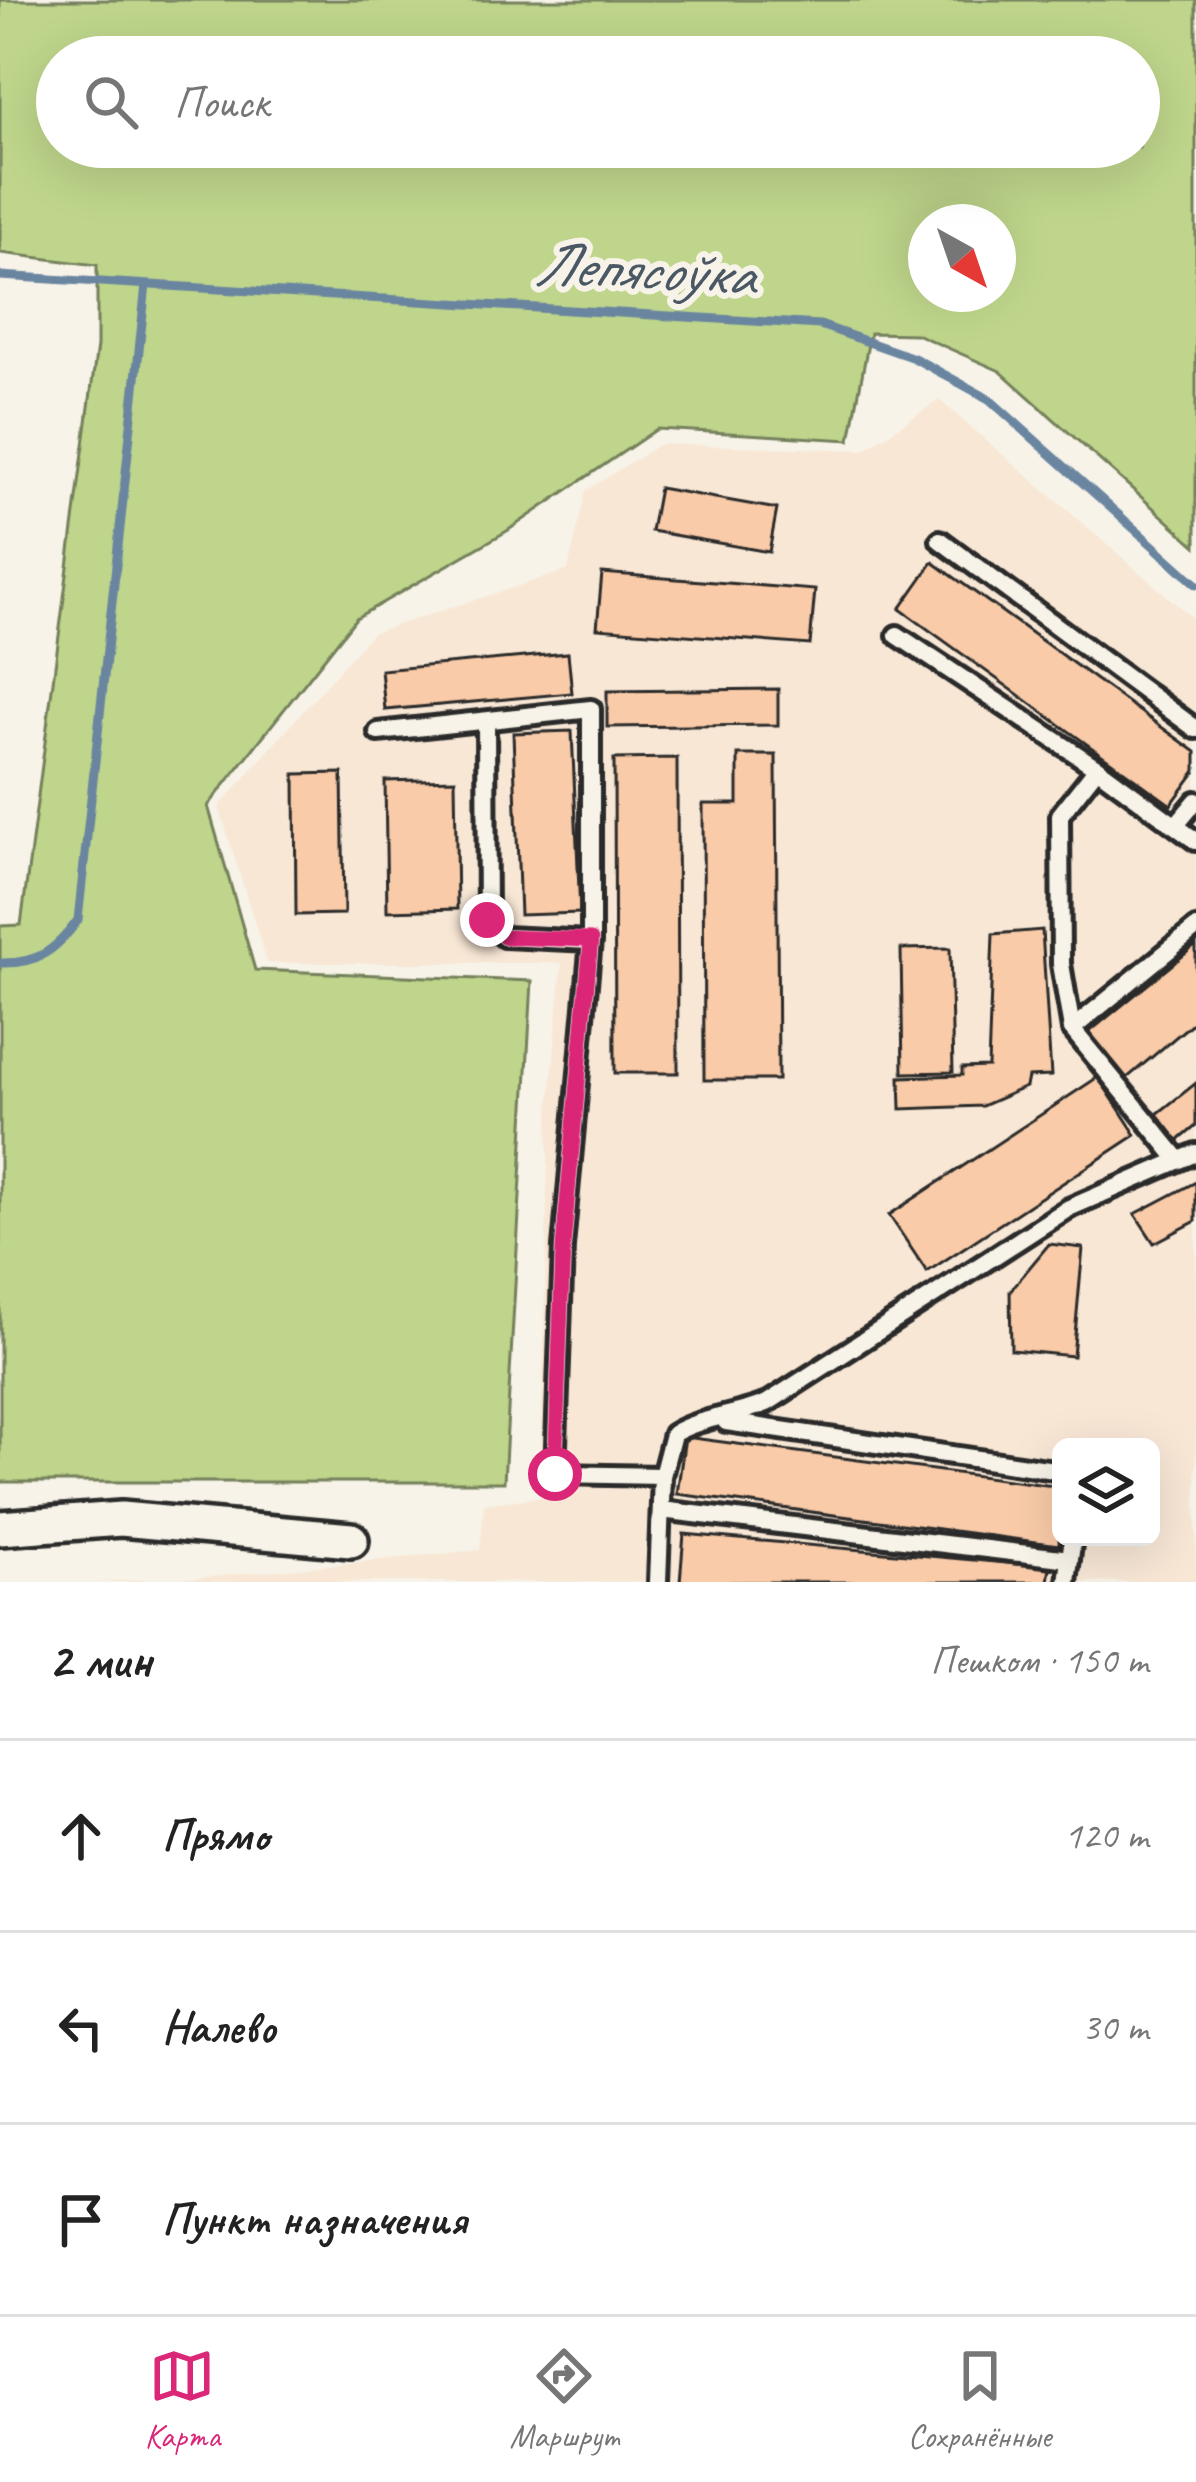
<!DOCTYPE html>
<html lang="ru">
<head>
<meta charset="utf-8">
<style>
  :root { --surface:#fff; --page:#f2f2f2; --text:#222; --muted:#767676; --line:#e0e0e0; --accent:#db2777 }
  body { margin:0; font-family:Caveat,sans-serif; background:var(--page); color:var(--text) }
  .controls { position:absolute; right:36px; bottom:36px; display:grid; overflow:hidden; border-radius:18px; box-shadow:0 12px 48px #0002 }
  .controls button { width:108px; height:108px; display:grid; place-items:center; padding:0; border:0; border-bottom:3px solid var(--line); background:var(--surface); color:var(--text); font:60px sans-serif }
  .compass { position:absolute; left:908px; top:204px; width:108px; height:108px; border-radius:50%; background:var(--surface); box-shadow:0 12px 48px #0002; rotate:140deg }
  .stop { position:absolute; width:36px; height:36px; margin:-27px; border:9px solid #db2777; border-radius:50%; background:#fff }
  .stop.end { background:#db2777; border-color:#fff; box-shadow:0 3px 12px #0008 }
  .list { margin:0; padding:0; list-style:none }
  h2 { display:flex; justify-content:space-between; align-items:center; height:156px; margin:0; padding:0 48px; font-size:51px }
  h2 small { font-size:39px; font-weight:400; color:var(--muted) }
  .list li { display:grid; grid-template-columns:78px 1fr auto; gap:36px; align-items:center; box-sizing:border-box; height:192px; padding:0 48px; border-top:3px solid var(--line) }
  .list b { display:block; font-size:45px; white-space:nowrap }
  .list em { font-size:39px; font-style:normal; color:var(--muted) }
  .icon { flex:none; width:66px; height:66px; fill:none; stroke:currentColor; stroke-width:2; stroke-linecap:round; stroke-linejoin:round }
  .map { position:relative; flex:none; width:1196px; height:1582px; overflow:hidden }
  .search { position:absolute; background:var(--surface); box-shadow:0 12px 48px #0002; left:36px; right:36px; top:36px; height:132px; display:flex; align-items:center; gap:30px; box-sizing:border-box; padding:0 42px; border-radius:66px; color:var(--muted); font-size:45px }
  .sheet { height:732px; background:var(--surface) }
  nav { display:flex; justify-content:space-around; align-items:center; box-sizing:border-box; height:168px; border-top:3px solid var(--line); background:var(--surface); font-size:33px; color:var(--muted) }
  nav a { display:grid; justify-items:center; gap:6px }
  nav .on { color:var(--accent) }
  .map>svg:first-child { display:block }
  .built { fill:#f8e7d5; fill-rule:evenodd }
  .green { fill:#bed58b; stroke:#74805b; stroke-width:3; fill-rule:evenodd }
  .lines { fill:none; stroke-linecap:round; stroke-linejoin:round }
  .stream { stroke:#6a85a0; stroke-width:9 }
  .building { fill:#f9cba8; stroke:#2b2b2b; stroke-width:3 }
  .service-casing { stroke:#2b2b2b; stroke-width:26 }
  .minor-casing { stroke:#2b2b2b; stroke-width:42 }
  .service { stroke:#f7f3e8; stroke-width:16 }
  .minor { stroke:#f7f3e8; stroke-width:33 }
  .route { stroke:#db2777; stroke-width:15 }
  .labels { text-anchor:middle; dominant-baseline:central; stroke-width:12; stroke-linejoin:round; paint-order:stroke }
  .water-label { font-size:63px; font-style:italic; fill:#4a5866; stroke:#f7f3e8 }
</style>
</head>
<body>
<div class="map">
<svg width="1196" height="1582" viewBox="0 0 1196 1582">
  <rect width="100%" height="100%" fill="#f7f3e8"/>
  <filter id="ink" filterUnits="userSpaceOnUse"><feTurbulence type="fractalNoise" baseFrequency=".00833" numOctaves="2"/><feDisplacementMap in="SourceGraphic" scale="24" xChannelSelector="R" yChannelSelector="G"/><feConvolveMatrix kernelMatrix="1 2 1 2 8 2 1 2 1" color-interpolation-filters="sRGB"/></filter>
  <g filter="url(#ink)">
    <path class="built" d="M939,400L1196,621V1582H93L198,1578L480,1550L484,1504L540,1497L549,1113L562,963H267L219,807L372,633L568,570L586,491L660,444L864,450ZM1061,1447H1151V1537H1061Z"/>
    <path class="green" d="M0,0H1196V546L1000,371L916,334L870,333L850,440L657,429L507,531L356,618L208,806L255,970L532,981L504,1482H0V926L21,925L97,346V265L0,253ZM57,57H1139V147H57ZM926,222H998V294H926Z"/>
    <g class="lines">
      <g class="stream">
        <path d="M0,276L820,325L914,358L989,399L1196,584"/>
        <path d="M0,963C38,964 56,950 78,920L146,285"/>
      </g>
    </g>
    <g class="building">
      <path d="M659,488L777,509L769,552L651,531Z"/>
      <path d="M933,562L1196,752V771L1171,805L900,609Z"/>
      <path d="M602,573L815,590L810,645L597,628Z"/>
      <path d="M568,653L572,693L385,710L381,670Z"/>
      <path d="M778,689V725L607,727V691Z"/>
      <path d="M572,731L580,913L520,915L513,733Z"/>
      <path d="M738,755H776L778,1080H704L703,804H738Z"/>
      <path d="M677,758L678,1073H615L614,759Z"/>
      <path d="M342,773L344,914L296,915L295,774Z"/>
      <path d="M455,779L457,909L387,911L385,781Z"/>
      <path d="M1042,930L1051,1076L1028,1077L1026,1087L982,1106L901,1109L900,1077L962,1075V1068L988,1067L993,934Z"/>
      <path d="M1196,945V1020L1126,1079L1088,1033Z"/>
      <path d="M950,948L953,1072L903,1073L901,949Z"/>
      <path d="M1098,1077L1136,1135L927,1272L889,1215Z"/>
      <path d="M1196,1083V1126L1178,1141L1157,1114Z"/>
      <path d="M1196,1182V1221L1154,1243L1135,1214Z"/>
      <path d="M1049,1244L1083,1248L1073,1356L1011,1350L1010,1291Z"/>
      <path d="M685,1437L1061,1487L1059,1545L677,1494Z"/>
      <path d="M684,1534L1050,1567L1048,1582H680Z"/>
    </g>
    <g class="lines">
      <defs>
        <g id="service">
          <path d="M940,540L1196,729"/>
          <path d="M897,635L1097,768L1060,815L1061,964L1072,1029L1179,1160"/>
          <path d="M486,721L487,920L504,937L591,941"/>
          <path d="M378,732L591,709V941L563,1247L555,1474L662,1476L658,1582"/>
          <path d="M1097,768L1196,841"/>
          <path d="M1176,825L1196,801"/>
          <path d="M1072,1029L1196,928"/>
          <path d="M726,1422L1061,1471"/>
          <path d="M662,1476L673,1434C701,1417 737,1416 767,1403L1069,1208L1196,1153"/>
          <path d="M661,1510L1070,1559"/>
          <path d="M1067,1582L1073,1537"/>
        </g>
        <path id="minor" d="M0,1528L121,1519L351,1540"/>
      </defs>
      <use href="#service" class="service-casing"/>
      <use href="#minor" class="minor-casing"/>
      <use href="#service" class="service"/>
      <use href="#minor" class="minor"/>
    </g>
  </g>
  <g class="lines" filter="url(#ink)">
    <path class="route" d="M487,920L504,937L591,940L563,1247L555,1474"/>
  </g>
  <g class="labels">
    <g class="water-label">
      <text transform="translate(644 269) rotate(3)">Лепясоўка</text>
    </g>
  </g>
</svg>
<div class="controls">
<button><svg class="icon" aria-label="layers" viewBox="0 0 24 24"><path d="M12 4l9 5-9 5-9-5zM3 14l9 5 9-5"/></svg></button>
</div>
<svg class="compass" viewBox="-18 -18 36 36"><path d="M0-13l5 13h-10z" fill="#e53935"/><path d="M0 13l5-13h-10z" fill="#767676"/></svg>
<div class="stop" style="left:555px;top:1474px"></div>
<div class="stop end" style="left:487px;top:920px"></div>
<div class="search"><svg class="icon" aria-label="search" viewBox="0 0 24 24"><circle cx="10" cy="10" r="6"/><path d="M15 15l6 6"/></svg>Поиск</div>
</div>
<section class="sheet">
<h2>2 мин<small>Пешком · 150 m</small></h2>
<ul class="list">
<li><svg class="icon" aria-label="ahead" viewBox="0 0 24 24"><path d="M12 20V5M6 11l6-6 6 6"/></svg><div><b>Прямо</b></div><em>120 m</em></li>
<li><svg class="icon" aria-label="left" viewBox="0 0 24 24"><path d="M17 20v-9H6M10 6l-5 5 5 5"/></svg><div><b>Налево</b></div><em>30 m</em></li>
<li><svg class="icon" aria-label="arrive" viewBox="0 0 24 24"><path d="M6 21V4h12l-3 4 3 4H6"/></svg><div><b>Пункт назначения</b></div></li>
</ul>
</section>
<nav>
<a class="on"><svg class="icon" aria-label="map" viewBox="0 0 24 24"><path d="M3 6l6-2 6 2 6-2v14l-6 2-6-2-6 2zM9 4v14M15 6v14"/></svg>Карта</a>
<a><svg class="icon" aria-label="directions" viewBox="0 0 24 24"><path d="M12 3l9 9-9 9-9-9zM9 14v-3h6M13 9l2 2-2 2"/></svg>Маршрут</a>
<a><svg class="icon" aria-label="saved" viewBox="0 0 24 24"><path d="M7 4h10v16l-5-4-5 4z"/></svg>Сохранённые</a>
</nav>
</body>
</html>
